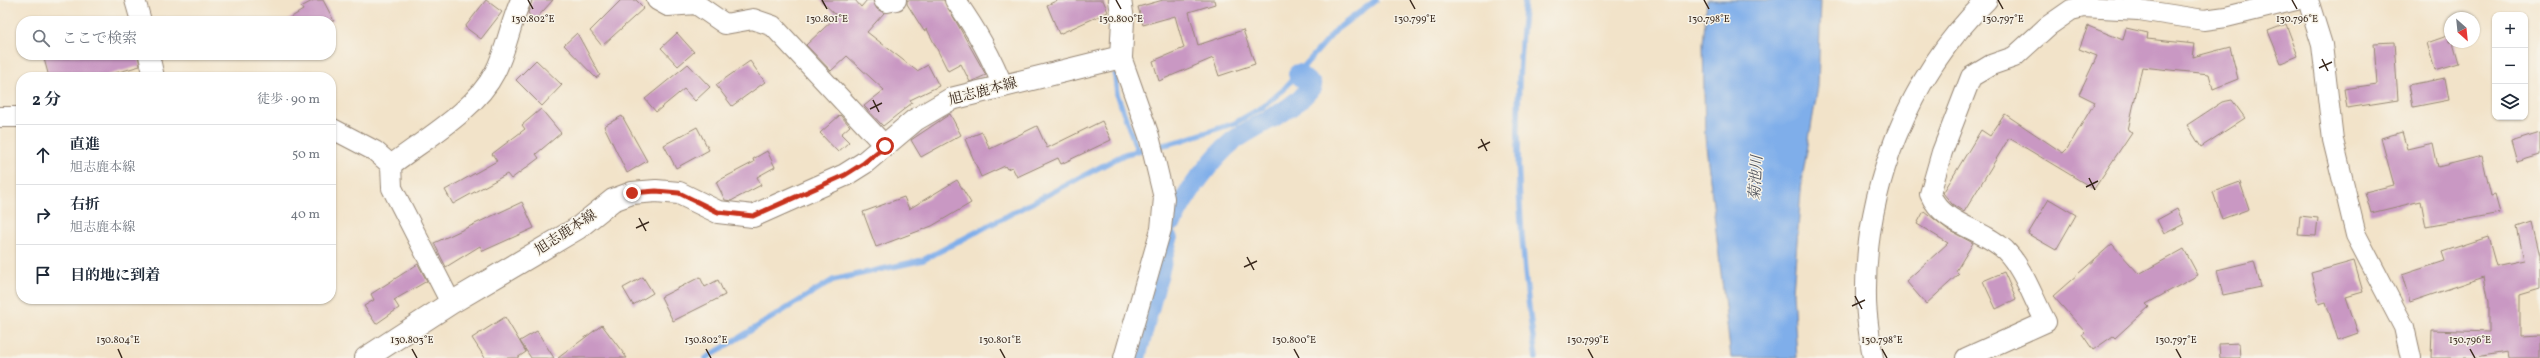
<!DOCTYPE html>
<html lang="ja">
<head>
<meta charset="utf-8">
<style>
  :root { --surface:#fff; --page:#f2f2f3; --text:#1f2937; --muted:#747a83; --line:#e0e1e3 }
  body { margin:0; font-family:Vollkorn,"Noto Serif JP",serif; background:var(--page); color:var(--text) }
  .controls { position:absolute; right:12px; top:12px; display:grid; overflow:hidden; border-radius:8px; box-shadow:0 1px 3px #0004 }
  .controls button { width:36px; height:36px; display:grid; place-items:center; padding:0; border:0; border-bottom:1px solid var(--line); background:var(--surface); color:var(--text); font:20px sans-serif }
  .compass { position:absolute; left:2444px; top:12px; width:36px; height:36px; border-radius:50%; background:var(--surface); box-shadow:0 1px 3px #0004; rotate:153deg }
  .stop { position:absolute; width:12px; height:12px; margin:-9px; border:3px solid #c8321e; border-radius:50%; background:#fff }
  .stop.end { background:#c8321e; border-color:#fff; box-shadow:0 1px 4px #0008 }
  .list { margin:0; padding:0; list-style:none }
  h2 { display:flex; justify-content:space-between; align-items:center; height:52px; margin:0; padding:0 16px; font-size:17px }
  h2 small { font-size:13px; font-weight:400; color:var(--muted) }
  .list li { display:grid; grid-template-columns:26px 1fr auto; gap:12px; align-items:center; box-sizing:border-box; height:60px; padding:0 16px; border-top:1px solid var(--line) }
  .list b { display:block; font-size:15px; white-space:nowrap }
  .list p { margin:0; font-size:13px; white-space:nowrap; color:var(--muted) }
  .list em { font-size:13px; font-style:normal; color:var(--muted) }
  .icon { flex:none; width:22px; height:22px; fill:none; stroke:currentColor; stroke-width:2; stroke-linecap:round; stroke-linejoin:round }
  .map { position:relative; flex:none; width:2540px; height:358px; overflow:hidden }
  .search { position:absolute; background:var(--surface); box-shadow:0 1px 3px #0004; left:16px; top:16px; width:320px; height:44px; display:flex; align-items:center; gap:10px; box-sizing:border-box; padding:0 14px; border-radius:16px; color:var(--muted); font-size:15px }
  .panel { position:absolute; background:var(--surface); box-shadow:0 1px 3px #0004; left:16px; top:72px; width:320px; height:232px; border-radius:16px }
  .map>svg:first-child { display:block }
  .water { fill:#7faeea; stroke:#5d6c84 }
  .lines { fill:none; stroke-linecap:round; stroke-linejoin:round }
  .stream { stroke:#7faeea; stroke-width:5.5 }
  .canal { stroke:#7faeea; stroke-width:20 }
  .building { fill:#c998c3 }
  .street-casing { stroke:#968674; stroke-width:22 }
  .secondary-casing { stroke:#968674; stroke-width:24 }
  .street { stroke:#fff; stroke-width:20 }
  .secondary { stroke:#fff; stroke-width:22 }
  .route { stroke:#c8321e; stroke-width:5 }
  .ticks { fill:none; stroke:#3b2a1e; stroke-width:1.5 }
  .labels { text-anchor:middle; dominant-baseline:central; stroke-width:3; stroke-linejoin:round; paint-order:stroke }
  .street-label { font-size:14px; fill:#3b2a1e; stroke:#f7f3e8 }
  .water-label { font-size:15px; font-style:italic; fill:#4f525b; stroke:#f7f3e8 }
  .ticks-label { font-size:10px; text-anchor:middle; fill:#3b2a1e; stroke:#f7f3e8; stroke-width:3; stroke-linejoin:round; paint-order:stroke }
</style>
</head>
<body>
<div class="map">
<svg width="2540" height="358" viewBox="0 0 2540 358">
  <rect width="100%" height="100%" fill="#f7f3e8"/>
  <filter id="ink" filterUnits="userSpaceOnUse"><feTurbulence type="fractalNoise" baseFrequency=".025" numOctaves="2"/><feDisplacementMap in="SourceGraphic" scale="8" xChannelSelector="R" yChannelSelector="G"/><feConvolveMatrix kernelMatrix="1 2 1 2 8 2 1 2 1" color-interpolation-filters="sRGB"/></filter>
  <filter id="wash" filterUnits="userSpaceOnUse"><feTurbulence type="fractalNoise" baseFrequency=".012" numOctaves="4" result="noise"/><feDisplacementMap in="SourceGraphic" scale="16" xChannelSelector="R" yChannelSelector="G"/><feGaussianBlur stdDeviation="0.9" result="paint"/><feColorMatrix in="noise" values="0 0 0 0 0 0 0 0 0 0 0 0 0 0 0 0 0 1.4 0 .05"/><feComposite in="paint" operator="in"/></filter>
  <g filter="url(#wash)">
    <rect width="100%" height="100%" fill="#f2e3c9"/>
    <path class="water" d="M1707,0H1821L1818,87L1802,179L1793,292L1797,358H1731L1705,137L1703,44Z"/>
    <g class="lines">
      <g class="stream">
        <path d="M1525,0C1512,118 1518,241 1536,358"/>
        <path d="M1115,75L1117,94L1138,152"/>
        <path d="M706,358L833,280L923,260L1125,154L1180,141L1235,123L1263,107L1283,90L1337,29L1376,0"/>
      </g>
      <g class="canal">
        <path d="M1173,221C1183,197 1213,157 1233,141C1260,121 1292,113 1312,86L1298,74"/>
        <path d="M1136,358L1168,239"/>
      </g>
    </g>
    <g id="blocks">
      <g class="building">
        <path d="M314,0H323L334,21H285L303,10L301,7Z"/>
        <path d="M486,0L502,12L481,39L465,27Z"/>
        <path d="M532,0H553L535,20L528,13Z"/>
        <path d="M621,0H636L644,8L602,46L590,31Z"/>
        <path d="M820,0H855L861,7L867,0H873L877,9L884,13L867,32L917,71L928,65L939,86L910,100L912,103L883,126L864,106L884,90L847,56L831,71L806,45L837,16Z"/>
        <path d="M907,0H944L986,75L970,82L961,64L948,71L927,29L924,31L907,4Z"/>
        <path d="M1058,0H1103L1108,12L1059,34L1047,5Z"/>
        <path d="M1163,0H1214L1215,4L1189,12L1198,45L1243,30L1255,64L1219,76L1213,58L1159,81L1153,61L1184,48L1175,16L1143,25L1138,7Z"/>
        <path d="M2286,24L2298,56L2281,63L2268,31Z"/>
        <path d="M2088,26L2123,40L2126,28L2148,33L2147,39L2195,44L2193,57L2230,47L2238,79L2213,89L2209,74L2142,67L2128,130L2132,132L2094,189L2009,138L1964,212L1952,204L1943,193L1981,130L1990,136L2005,114L2063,153L2067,149L2095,102L2079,94L2097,56L2079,49Z"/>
        <path d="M577,33L600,75L596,78L564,45Z"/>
        <path d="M677,33L694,52L678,66L661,48Z"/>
        <path d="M2450,35V42H2453L2459,63L2435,70L2427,43Z"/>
        <path d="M2394,42L2398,100L2347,108L2344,89L2377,84L2374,43Z"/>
        <path d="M43,55H138L140,66L101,77H49Z"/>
        <path d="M536,60L562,85L542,106L516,80Z"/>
        <path d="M750,61L765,82L732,106L716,85Z"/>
        <path d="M688,64L710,87L695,101L684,89L656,112L645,99Z"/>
        <path d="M2445,78L2449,100L2413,107L2409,85Z"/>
        <path d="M2232,100L2245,118L2201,147L2187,125L2222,102Z"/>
        <path d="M541,109L561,133L536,154L539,158L511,179L507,174L453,204L445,190L497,161L492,154L525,129L522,125Z"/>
        <path d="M950,114L961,135L921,157L911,140Z"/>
        <path d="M840,115L850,126L841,134L849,142L838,152L820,133Z"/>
        <path d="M622,116L647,161L627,173L604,126Z"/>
        <path d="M1102,121L1111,140L1061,164L1058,158L1017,177L1012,167L1007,169L1005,166L981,177L965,139L982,132L990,149L1037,126L1047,148Z"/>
        <path d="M697,127L709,150L676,168L664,145Z"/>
        <path d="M2402,132L2407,149L2433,143L2438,167L2482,156L2491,196L2495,195L2500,213L2426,227L2421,201L2371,213L2365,192L2394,185L2381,138Z"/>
        <path d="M2540,132V155L2517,162L2511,141Z"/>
        <path d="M767,151L775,167L757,177L761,185L731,201L725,200L716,182L754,162L753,159Z"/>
        <path d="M957,180L971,203L932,226L876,247L863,212L904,197L909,209Z"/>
        <path d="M2240,182L2249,209L2222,219L2213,192Z"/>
        <path d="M2049,199L2076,215L2056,250L2028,234Z"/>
        <path d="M522,202L534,228L483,251L480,246L446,267L434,243Z"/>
        <path d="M2177,209L2184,224L2164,234L2157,220Z"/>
        <path d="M1924,211L1947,229L1973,243L1956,271L1959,274L1926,304L1906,281L1948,243L1917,224Z"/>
        <path d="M2300,216L2318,218L2316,236L2298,235Z"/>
        <path d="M2532,222L2540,256V289L2520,295V336L2540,335V358H2508L2507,352L2470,358H2431L2432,330L2489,332V302L2484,277L2410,302L2402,275L2445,261L2442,252L2488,237L2496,266L2524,260L2517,227Z"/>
        <path d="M2112,244L2139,274L2184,249L2198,275L2146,304L2149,307L2115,338L2113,336L2093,350L2082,334L2085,332L2053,296Z"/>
        <path d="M2254,261L2261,287L2223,295L2217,270Z"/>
        <path d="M2354,261L2363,292L2346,297L2358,333L2338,340L2326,302L2319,304L2311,273Z"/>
        <path d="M418,264L427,281L394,300L399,308L376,324L364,306L374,300L371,294Z"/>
        <path d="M2004,272L2016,299L1996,309L1983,281Z"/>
        <path d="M643,277L653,293L633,305L623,288Z"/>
        <path d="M700,277L705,287L718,280L725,295L673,321L661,297Z"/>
        <path d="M505,317L526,352L517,358H485L472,338Z"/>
        <path d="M602,325L627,358H558Z"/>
        <path d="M537,331L554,358H531L520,341Z"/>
        <path d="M2239,343L2240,358H2220L2219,344Z"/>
      </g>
    </g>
  </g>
  <g filter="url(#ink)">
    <use href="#blocks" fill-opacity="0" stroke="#968674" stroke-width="1"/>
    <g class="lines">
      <defs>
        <g id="street">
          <path d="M135,0L141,21"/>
          <path d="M657,0L668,6L696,4L725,24L753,19L773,26L885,146"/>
          <path d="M884,0L887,2L896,0"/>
          <path d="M955,0C975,28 991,55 1003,87"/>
          <path d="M2308,0L2322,45L2333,140L2356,235L2404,327L2411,358"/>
          <path d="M149,55L154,77"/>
          <path d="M1121,57L1149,136L1164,198L1161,229L1124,358"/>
          <path d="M0,117H21"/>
          <path d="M331,128L375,151L391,165L392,188L451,303"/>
          <path d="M391,165C425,139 476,110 495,72C507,49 510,23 521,0"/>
          <path d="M1873,358C1870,338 1866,318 1866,298C1864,189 1908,76 1987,0"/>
          <path d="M1966,358L2046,322C2033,299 2024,269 2005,250C1982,228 1943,225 1930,194L1942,152L1971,77L1991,65L2014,57L2048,26L2071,10L2083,7L2139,10L2204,20L2226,17L2296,0"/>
        </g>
        <path id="secondary" d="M366,358L451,303L578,228L613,200L632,193L656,191L679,193L718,212L753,216L845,175L864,163L915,120L951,99L1121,57L1123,20L1120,0"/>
      </defs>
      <use href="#street" class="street-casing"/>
      <use href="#secondary" class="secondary-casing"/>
      <use href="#street" class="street"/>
      <use href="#secondary" class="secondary"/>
    </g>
  </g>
  <g class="lines" filter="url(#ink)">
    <path class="route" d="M632,193L656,191L679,193L718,212L753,216L845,175L864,163L885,146"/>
  </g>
  <path class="ticks" d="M528,0L533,9M822,0L827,9M1116,0L1121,9M1410,0L1415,9M1704,0L1709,9M1998,0L2003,9M2292,0L2297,9M2322,59L2328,71M2319,68L2332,62M873,100L879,112M870,109L882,103M1481,139L1487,151M1478,148L1490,142M2089,178L2095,190M2086,187L2098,181M639,218L646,231M636,228L649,222M1247,257L1254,270M1244,267L1257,261M1855,296L1862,309M1852,306L1865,300M118,349L122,358M412,349L417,358M706,349L711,358M1000,349L1005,358M1294,349L1299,358M1588,349L1593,358M1882,349L1887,358M2176,349L2181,358M2470,349L2475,358"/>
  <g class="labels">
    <g class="street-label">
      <text transform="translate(983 92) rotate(-15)">旭志鹿本線</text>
      <text transform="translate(566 233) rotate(-33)">旭志鹿本線</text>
    </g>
    <g class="water-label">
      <text transform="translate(1757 178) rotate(-87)">菊池川</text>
    </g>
  </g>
  <g class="ticks-label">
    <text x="1709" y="22">130.798°E</text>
    <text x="2003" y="22">130.797°E</text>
    <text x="533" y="22">130.802°E</text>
    <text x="827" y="22">130.801°E</text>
    <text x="1121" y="22">130.800°E</text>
    <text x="1415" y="22">130.799°E</text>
    <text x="2297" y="22">130.796°E</text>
    <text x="118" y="343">130.804°E</text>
    <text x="412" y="343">130.803°E</text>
    <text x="706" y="343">130.802°E</text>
    <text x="1000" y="343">130.801°E</text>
    <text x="1294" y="343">130.800°E</text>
    <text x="1588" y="343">130.799°E</text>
    <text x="1882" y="343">130.798°E</text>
    <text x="2176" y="343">130.797°E</text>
    <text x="2470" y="343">130.796°E</text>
  </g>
</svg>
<div class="controls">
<button>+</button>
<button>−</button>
<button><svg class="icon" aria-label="layers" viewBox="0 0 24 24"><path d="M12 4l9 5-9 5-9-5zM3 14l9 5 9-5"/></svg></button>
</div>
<svg class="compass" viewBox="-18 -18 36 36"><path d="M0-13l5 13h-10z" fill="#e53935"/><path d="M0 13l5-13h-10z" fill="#747a83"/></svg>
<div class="stop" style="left:885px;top:146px"></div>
<div class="stop end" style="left:632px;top:193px"></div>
<div class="search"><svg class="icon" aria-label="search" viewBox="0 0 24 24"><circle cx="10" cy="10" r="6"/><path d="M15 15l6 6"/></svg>ここで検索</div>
<section class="panel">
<h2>2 分<small>徒歩 · 90 m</small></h2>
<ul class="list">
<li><svg class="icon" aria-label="ahead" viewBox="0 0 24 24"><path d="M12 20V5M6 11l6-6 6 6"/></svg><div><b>直進</b><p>旭志鹿本線</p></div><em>50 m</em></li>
<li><svg class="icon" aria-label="right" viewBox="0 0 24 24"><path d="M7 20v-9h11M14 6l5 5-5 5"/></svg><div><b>右折</b><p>旭志鹿本線</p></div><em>40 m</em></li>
<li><svg class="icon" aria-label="arrive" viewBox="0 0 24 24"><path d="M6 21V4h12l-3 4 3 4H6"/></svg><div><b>目的地に到着</b></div></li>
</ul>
</section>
</div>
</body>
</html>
